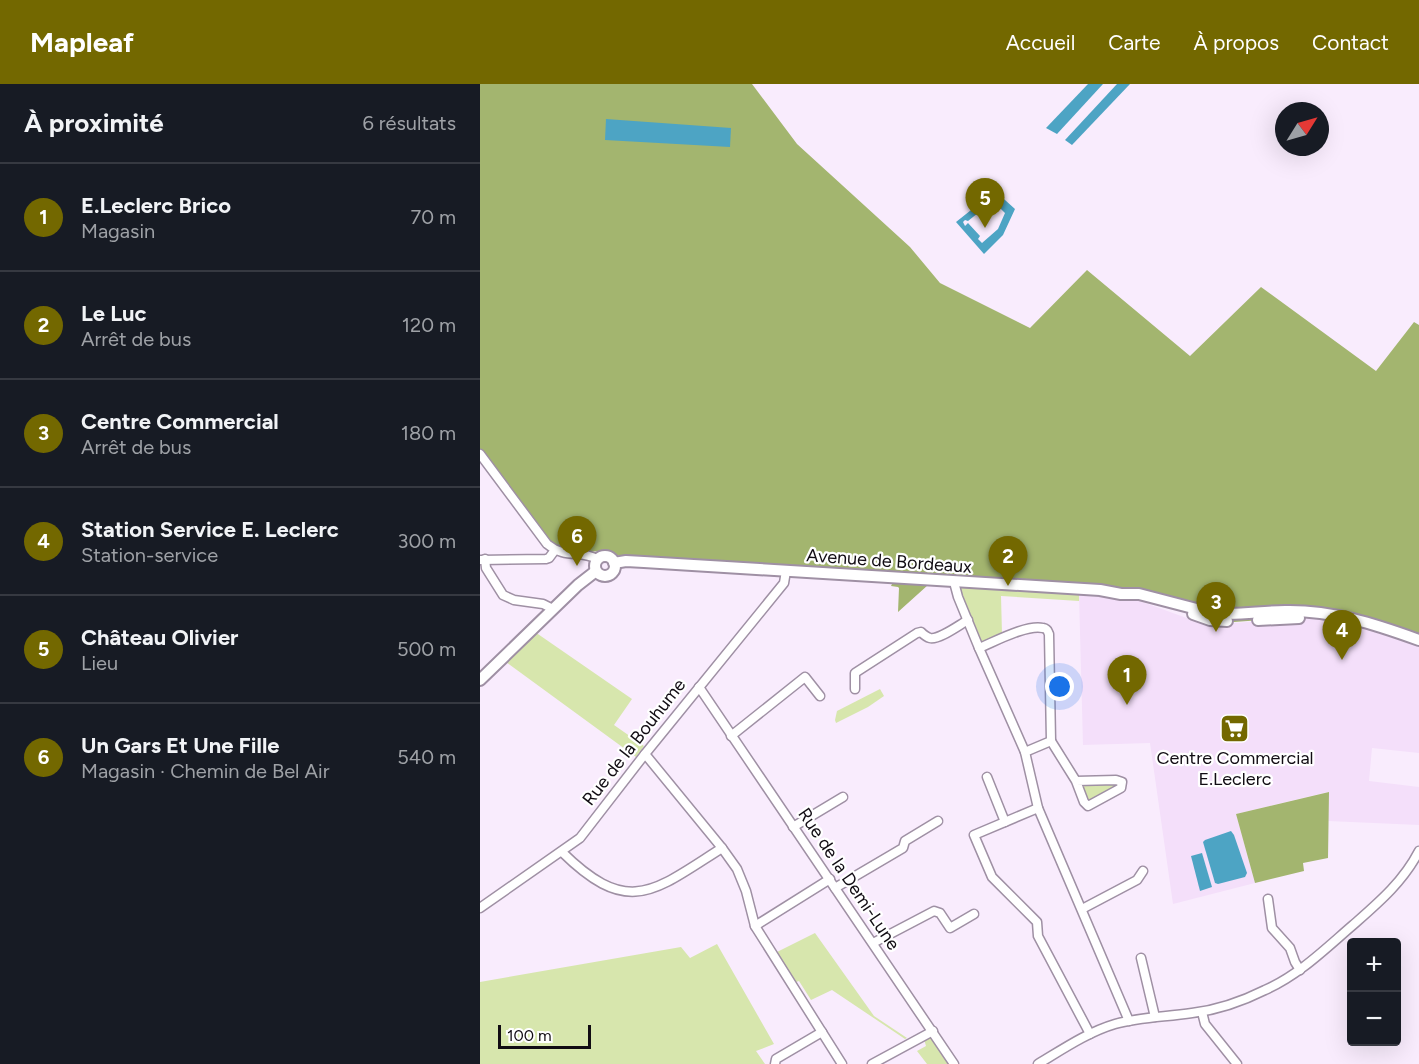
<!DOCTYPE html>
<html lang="fr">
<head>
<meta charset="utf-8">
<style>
  :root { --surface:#171b24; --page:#20242c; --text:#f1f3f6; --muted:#9ea1a6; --line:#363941; --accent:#736800 }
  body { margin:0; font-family:Figtree,sans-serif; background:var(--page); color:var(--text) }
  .controls { position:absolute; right:18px; bottom:18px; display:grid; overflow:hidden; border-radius:6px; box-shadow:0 6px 24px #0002 }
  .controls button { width:54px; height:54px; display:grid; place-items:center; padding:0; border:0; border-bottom:2px solid var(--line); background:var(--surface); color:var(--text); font:30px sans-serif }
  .compass { position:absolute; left:795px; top:18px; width:54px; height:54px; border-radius:50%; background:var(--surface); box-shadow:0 6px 24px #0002; rotate:53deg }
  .scale { position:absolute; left:18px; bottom:15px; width:93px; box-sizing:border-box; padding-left:6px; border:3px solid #110c13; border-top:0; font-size:16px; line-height:21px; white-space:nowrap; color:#110c13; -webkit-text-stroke:4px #fff; paint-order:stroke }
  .you { position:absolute; left:580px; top:603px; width:21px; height:21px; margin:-15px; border:4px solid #fff; border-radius:50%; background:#1a73e8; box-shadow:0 0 0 9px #1a73e833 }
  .badge { display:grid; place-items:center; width:39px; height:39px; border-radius:50%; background:var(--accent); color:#fff; font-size:20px; font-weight:700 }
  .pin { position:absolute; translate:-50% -50px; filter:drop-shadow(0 2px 3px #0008) }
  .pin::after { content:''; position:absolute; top:32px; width:21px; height:18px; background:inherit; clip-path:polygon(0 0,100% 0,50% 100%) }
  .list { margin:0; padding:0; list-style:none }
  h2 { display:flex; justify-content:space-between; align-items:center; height:78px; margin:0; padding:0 24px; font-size:26px }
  h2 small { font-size:20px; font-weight:400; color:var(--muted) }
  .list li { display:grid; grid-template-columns:39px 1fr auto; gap:18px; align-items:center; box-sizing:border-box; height:108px; padding:0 24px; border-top:2px solid var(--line) }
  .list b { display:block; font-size:22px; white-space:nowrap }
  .list p { margin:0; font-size:20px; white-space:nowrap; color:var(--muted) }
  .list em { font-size:20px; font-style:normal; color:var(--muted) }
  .map { position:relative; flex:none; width:939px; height:980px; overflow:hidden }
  header { display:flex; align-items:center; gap:36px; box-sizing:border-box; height:84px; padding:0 30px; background:var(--accent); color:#fff }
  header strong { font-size:28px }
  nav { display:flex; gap:33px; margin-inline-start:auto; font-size:21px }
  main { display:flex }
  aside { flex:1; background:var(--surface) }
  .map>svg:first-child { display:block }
  .built { fill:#f4dffa }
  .green { fill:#d7e6ad }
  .forest { fill:#a3b56f }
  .water { fill:#4da4c4; fill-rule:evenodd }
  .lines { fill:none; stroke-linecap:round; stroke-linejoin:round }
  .minor-casing { stroke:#9f90a4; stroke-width:11 }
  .major-casing { stroke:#9f90a4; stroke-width:14 }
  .minor { stroke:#fff; stroke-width:8 }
  .major { stroke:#fff; stroke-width:10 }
  .labels { text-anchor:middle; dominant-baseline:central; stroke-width:4.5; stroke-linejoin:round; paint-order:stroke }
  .street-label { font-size:18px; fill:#110c13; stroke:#fff }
  .poi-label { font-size:18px; fill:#110c13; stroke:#fff }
</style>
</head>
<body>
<header>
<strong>Mapleaf</strong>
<nav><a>Accueil</a><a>Carte</a><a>À propos</a><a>Contact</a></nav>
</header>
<main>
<aside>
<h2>À proximité<small>6 résultats</small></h2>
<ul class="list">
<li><span class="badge">1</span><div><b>E.Leclerc Brico</b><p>Magasin</p></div><em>70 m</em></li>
<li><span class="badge">2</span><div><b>Le Luc</b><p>Arrêt de bus</p></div><em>120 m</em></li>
<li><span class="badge">3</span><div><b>Centre Commercial</b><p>Arrêt de bus</p></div><em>180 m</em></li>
<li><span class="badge">4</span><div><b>Station Service E. Leclerc</b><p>Station-service</p></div><em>300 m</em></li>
<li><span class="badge">5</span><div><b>Château Olivier</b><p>Lieu</p></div><em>500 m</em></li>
<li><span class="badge">6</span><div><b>Un Gars Et Une Fille</b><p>Magasin · Chemin de Bel Air</p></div><em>540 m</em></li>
</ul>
</aside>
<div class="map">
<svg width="939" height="980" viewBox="0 0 939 980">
  <rect width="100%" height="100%" fill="#f9ecfd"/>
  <path class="built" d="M599,511L657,516L726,541L822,534L854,536L896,546L939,559V669L892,664L889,697L939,703V741L848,737V708L756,730L775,799L693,820L670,659L603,661Z"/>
  <g class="green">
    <path d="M481,503L599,511V517L521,512L522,550L504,558H502L482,510L478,508Z"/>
    <path d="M55,548L152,615L134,641L164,662L156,673L26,578Z"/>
    <path d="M400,605L404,612L388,623L356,639L355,636L357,627Z"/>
    <path d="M635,698L638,700L637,702L610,717H609L603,704L604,700Z"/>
    <path d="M335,849L394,932L427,954L425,955L352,906L331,916L319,897L313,899L295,869Z"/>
    <path d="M237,860L294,960L276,967L285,980H0V898L201,863L210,874Z"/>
    <path d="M450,951L468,980H447L437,967L446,962L444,955Z"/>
  </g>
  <g class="forest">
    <path d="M0,0H272L317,60L430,163L460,199L550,244L607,186L710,272L781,203L896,287L934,238L939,241V556L852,533L811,534L754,538L730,536L677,518L652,513L164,478L147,471H137L119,467L88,470L75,466L0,370Z"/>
    <path d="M413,498L448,501L418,528L419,504L418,503L411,502Z"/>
    <path d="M849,708L848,774L823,779L824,787L775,799L756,730Z"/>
  </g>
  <g class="water">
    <path d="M608,0H623L577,50L566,44Z"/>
    <path d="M637,0H650L592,61L585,56Z"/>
    <path d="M126,35L251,44L250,63L125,56Z"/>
    <path d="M515,107L535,125L523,151L504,170L476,138ZM513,117L525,129L518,145L502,159L498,155L500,152L488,139L485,142L483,138L485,136L488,137Z"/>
    <path d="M751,747L754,751L767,789L765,793L738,800L735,799L723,758L725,756Z"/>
    <path d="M722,769L732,803L720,807L711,772Z"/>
  </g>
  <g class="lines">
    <defs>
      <g id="minor">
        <path d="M0,370L67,460C87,476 99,465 117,475"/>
        <path d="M5,475L6,484L23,511L34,516L63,520L73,525"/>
        <path d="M1,476L66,475L69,474L75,466"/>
        <path d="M474,498L478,513L499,564L545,668L558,724L649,937"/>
        <path d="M499,564C514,558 547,540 563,544C568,545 567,546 569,550L571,657L545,668"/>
        <path d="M219,603L474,980"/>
        <path d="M375,605V589L437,549L441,548C444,551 446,553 450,554C459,556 479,541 488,536"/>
        <path d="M251,652L325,593L340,612"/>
        <path d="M571,657L596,697L604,718L608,722L641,704L642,698L636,696L596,697"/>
        <path d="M165,670L242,764L257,785L266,807L275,842L362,980"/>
        <path d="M507,693L525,738"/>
        <path d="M558,724L494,751L512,793L557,838L558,852L610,950"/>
        <path d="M313,743L363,713"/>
        <path d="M82,768C149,834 174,807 242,764"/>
        <path d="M355,804L423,764L425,757L458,737"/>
        <path d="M788,815L792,844L810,864L815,878L820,886"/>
        <path d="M0,824L100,754L165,670L304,499L306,487"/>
        <path d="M602,825L657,796L663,787"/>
        <path d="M275,842L350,795"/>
        <path d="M393,859L454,827L460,829L470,844L494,830"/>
        <path d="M661,874L675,933"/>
        <path d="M722,928L725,940L757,980"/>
        <path d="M295,980L296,975L342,948"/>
        <path d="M392,980L453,947"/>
        <path d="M558,980C583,965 608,948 635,940C660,933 686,933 712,929C737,926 763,917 785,906C819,891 845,865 873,841C898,819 923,798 939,767"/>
      </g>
      <g id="major">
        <circle cx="125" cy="482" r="10"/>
        <path d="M134,479L146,477L164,478L620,506L641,510H659L732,529C757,532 780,527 805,527C852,526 895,540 939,556"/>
        <path d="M713,530L730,536L747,537"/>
        <path d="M778,536L819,534"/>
        <path d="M0,596L98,501L116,487"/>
      </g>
    </defs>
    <use href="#minor" class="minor-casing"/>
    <use href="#major" class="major-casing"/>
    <use href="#minor" class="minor"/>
    <use href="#major" class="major"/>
  </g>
  <defs>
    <symbol id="supermarket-square" viewBox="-11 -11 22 22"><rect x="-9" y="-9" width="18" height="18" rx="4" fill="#736800" stroke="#fff"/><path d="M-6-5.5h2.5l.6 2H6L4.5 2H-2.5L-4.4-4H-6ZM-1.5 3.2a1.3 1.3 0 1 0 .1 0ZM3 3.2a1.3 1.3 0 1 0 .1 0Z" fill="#fff"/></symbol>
  </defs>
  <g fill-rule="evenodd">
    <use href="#supermarket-square" x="738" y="628" width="33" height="33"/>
  </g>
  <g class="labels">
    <g class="street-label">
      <text transform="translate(409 477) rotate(4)">Avenue de Bordeaux</text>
      <text transform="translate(154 658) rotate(-52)">Rue de la Bouhume</text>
      <text transform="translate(369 795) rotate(56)">Rue de la Demi-Lune</text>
    </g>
    <g class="poi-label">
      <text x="755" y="674">Centre Commercial<tspan x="755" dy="21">E.Leclerc</tspan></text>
    </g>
  </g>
</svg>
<div class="controls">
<button>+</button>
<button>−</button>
</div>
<svg class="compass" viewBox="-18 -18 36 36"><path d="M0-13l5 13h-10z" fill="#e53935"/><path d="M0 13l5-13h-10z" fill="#9ea1a6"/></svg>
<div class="scale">100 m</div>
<div class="you"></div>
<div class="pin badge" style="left:647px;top:621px">1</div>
<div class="pin badge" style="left:528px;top:502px">2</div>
<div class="pin badge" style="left:736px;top:548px">3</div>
<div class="pin badge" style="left:862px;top:576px">4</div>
<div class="pin badge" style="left:505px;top:144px">5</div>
<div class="pin badge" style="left:97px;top:482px">6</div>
</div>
</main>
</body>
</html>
